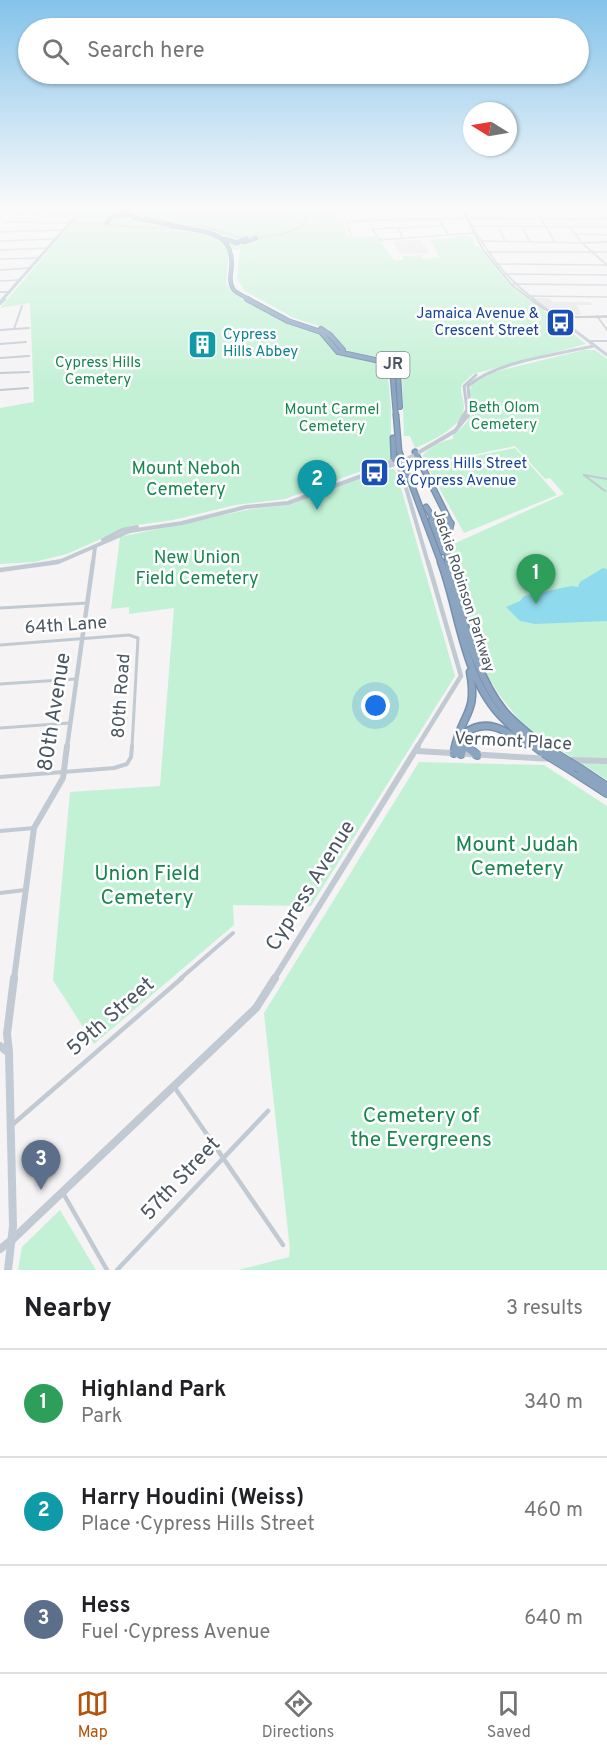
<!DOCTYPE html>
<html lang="en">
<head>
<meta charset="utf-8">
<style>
  :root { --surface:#fff; --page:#f2f2f2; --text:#202124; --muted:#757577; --line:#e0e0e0; --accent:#b45309 }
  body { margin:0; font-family:Overpass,sans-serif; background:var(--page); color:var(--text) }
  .compass { position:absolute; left:463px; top:102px; width:54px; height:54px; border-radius:50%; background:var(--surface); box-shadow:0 2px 4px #0004; rotate:281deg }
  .you { position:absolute; left:376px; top:706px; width:21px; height:21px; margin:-15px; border:4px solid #fff; border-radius:50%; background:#1a73e8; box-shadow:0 0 0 9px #1a73e833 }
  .badge { display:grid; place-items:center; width:39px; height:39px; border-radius:50%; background:var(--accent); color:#fff; font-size:20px; font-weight:700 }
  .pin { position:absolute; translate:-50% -50px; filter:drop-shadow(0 2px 3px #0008) }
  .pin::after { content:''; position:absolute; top:32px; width:21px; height:18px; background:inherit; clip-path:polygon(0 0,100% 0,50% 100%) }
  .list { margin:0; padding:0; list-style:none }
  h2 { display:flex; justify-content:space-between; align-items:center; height:78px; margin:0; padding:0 24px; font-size:26px }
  h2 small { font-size:20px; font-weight:400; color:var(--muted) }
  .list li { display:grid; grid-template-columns:39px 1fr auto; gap:18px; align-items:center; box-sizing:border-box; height:108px; padding:0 24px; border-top:2px solid var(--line) }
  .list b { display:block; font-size:22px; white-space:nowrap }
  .list p { margin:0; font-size:20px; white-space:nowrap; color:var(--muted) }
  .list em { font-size:20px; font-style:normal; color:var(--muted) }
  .icon { flex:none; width:33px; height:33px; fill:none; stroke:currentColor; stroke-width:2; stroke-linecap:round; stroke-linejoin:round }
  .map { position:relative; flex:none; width:607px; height:1270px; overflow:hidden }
  .search { position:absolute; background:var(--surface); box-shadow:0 2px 4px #0004; left:18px; right:18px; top:18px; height:66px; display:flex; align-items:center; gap:15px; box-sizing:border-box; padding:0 21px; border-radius:33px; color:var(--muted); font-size:22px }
  .sheet { height:402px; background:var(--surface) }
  nav { display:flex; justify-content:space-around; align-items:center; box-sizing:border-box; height:84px; border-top:2px solid var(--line); background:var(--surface); font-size:16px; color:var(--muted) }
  nav a { display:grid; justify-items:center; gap:3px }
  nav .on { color:var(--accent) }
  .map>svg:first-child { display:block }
  .education { fill:#e6e4e5 }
  .green { fill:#c3f1d5 }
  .water { fill:#90daee }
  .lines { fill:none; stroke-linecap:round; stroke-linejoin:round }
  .motorway-far4-casing { stroke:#7690ad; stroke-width:4.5 }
  .motorway-far3-casing { stroke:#7690ad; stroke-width:6 }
  .motorway-far2-casing { stroke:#7690ad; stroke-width:7 }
  .motorway-far1-casing { stroke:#7690ad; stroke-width:9 }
  .motorway-casing { stroke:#7690ad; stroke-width:10 }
  .minor-far4 { stroke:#c1cad2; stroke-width:1.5 }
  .minor-far3 { stroke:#c1cad2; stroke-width:2 }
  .minor-far2 { stroke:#c1cad2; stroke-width:3 }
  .minor-far1 { stroke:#c1cad2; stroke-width:4 }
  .minor { stroke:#c1cad2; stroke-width:4.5 }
  .tertiary-far5 { stroke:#c1cad2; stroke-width:2 }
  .tertiary-far4 { stroke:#c1cad2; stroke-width:3 }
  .tertiary-far3 { stroke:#c1cad2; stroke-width:4 }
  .tertiary-far2 { stroke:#c1cad2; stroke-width:4.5 }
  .tertiary-far1 { stroke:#c1cad2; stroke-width:6 }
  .tertiary { stroke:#c1cad2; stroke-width:8 }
  .secondary-far2 { stroke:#c1cbd6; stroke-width:2 }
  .secondary-far1 { stroke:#c1cbd6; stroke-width:3 }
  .secondary { stroke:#c1cbd6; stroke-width:8 }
  .primary-far1 { stroke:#b3c2d1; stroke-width:3 }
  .primary { stroke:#b3c2d1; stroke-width:4 }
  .motorway-far4 { stroke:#8ba5c1; stroke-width:3 }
  .motorway-far3 { stroke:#8ba5c1; stroke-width:4 }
  .motorway-far2 { stroke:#8ba5c1; stroke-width:4.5 }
  .motorway-far1 { stroke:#8ba5c1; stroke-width:6 }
  .motorway { stroke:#8ba5c1; stroke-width:8 }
  .rail { stroke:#b5b8bd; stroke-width:1.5 }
  .motorway-bridge-far1-casing { stroke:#7690ad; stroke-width:4.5; stroke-linecap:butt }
  .motorway-bridge-casing { stroke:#7690ad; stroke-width:10; stroke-linecap:butt }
  .tertiary-bridge { stroke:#c1cad2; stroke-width:4 }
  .motorway-bridge-far1 { stroke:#8ba5c1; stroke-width:3 }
  .motorway-bridge { stroke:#8ba5c1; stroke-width:8 }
  .labels { text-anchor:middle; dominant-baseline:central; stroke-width:5; stroke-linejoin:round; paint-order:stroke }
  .far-transit-label { font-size:15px; fill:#164399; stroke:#fff; text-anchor:end }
  .far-culture-label { font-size:15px; fill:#0d838f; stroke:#fff; text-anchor:start }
  .far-park-label { font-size:15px; fill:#17864f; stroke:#fff }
  .far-street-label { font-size:15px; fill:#4a5661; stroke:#fff }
  .shield { fill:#fff; stroke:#808990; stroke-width:1.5 }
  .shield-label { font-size:16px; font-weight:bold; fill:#4a5661 }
  .park-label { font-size:18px; fill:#17864f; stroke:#fff }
  .street-label { font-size:18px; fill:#4a5661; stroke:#fff }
  .near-street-label { font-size:21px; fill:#4a5661; stroke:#fff }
  .near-park-label { font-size:21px; fill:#17864f; stroke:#fff }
</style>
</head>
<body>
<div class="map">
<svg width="607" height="1270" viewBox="0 0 607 1270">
  <rect width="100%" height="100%" fill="#f5f3f3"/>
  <g class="education">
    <path d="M421,240L429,253L400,254L393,241Z"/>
    <path d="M535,298H549L552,302H591L592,305H577L581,315H575L563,308L549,309Z"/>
  </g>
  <g class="green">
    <path d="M86,207H339L348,236L352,238L375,236L394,260H404L402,256H411L413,259L412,256L416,255L418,259L417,255H420L423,259L440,258L431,240L471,235L469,236L473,238L475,247H479L510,284L586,344L473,374L462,384C459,393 464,398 464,407C463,427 430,442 415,448L410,436H404L402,373L399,365L392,360L349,351L344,348L328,329L294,318L245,291L237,279L240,249L229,250L226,283C242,311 296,317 320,333C327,338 331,349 337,355L374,362L387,368L391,408V460L285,499L235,505L173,520L130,526L67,554L34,562L0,564V408L34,402L30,303L0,308Z"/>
    <path d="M584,350H595L607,359V780L524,726L501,697L488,677L479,653L449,551V546L564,494L550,478L545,479L515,446L425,465L423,455C430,447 443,440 453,439V435C490,406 461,404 473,383L494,372Z"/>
    <path d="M515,448L557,495L464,533L427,466Z"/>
    <path d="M385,469H394L397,474L455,676L311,906L233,905L234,925L94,1044L53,980L70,792L160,786L174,608L129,614V607L111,609L120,537L252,509L289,505Z"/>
    <path d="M419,762L544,765L607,806V1270H238L289,1257L290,1250L264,1013Z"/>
    <path d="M60,1210L96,1270H18L22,1247Z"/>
  </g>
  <path class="water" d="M603,568L607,569V621L535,624L520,621L506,607L520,601L524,596L571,586L578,587L580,582Z"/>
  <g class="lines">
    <defs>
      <g id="motorway-far4">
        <path d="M116,207L136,218L173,225"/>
        <path d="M107,223L113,215L125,216"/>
        <path d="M181,227C212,233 236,234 231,272C230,278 230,285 234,290C238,294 245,297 250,300"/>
        <path d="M225,239L237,243L246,238"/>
        <path d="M244,242L256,238"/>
      </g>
      <g id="motorway-far3">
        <path d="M247,299L288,321L321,332L338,352L380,361L392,370L396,417"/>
        <path d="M321,329L330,335L343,350"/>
        <path d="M393,365L398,373L400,407"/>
      </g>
      <g id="motorway-far2">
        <path d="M396,415L399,451L441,563"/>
        <path d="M393,438L394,460"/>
        <path d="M415,452L451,524L446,548L448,563"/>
        <path d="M426,507L438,526L446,528L451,523"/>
        <path d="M431,520L443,552"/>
      </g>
      <g id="motorway-far1">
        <path d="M441,562C460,613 463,680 505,720C514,730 526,738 537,747"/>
        <path d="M448,562L450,574"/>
        <path d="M449,570C464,617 472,671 504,711C516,725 531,736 545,747"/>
        <path d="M463,739L467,747"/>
        <path d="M455,747C462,713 478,714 470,672"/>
        <path d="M462,747L465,733C487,717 506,731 526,744"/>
      </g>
      <g id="motorway">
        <path d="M466,746L477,755"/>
        <path d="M535,746L544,753"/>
        <path d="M543,746L549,750"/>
        <path d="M454,753L456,746"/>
        <path d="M461,754L463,746"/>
        <path d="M570,769L607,793"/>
        <path d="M580,769L607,787"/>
      </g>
    </defs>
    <use href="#motorway-far4" class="motorway-far4-casing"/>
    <use href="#motorway-far3" class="motorway-far3-casing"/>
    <use href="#motorway-far2" class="motorway-far2-casing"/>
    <use href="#motorway-far1" class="motorway-far1-casing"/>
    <use href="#motorway" class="motorway-casing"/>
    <g class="minor-far4">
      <path d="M281,207L279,214L306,215"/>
      <path d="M342,207L351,236"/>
      <path d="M365,207L370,220"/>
      <path d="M388,207L393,219"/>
      <path d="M410,207L416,219"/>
      <path d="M534,207L555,242"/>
      <path d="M598,207L607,219"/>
      <path d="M0,210L3,207"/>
      <path d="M464,210L607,211"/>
      <path d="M423,212L463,211"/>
      <path d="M0,213L76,215"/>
      <path d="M439,219L448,234"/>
      <path d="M346,221L468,218L607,219"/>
      <path d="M5,222L69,223"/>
      <path d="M14,222L29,207"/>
      <path d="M443,226L372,229L380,240L475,233"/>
      <path d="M472,226L607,227"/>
      <path d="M498,226L505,241"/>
      <path d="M398,227L403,238"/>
      <path d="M522,227L530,242"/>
      <path d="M570,227L581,242"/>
      <path d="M0,232L64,230"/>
      <path d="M575,234L607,235"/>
      <path d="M0,241L55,239"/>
      <path d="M480,241L582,243"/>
      <path d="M0,250L48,248"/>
      <path d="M486,252H607"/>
      <path d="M0,259L40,258"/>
      <path d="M496,264L607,265"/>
      <path d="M0,270L30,268"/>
      <path d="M504,274L607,275"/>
      <path d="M0,281L19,280"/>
      <path d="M513,284L607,285"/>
      <path d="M528,296L607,297"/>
    </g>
    <g class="minor-far3">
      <path d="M597,316L607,330"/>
      <path d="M558,318L607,316"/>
      <path d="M14,329L22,306"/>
      <path d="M0,330L29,328"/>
      <path d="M588,341H607"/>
      <path d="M0,344L26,342"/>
      <path d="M0,358L29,356"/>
      <path d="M0,373L29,372"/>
      <path d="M0,390L28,388"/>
      <path d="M584,475L605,491"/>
      <path d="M584,475L607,479"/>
    </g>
    <g class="minor-far2">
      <path d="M0,608L88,603"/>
      <path d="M0,645L129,635L138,638L132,747"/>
      <path d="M0,684L76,679"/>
      <path d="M0,728L70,723"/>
    </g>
    <g class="minor-far1">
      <path d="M0,777L114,768L127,764L131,757L132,746"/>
      <path d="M0,831L34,828"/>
      <path d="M0,893L25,890"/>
      <path d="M180,979L233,933"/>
    </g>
    <g class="minor">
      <path d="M175,1088L283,1245"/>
      <path d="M12,1125L182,978"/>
      <path d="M63,1193L107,1270"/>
      <path d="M117,1270L268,1111"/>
    </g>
    <g class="tertiary-far5">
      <path d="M70,222L151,228L203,226L237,237L256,238L280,235L301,227L306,220V207"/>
      <path d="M0,292H10"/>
    </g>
    <g class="tertiary-far4">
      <path d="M463,417L467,409L464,386L476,375"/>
      <path d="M468,417L470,407L468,386C497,361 556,355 593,346"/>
    </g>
    <g class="tertiary-far3">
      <path d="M459,424L464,415"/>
      <path d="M411,457L455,431L468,415"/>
      <path d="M394,460L402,474L428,563"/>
      <path d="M376,467L398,459"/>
      <path d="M103,540L122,530L137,527"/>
      <path d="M50,563L61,561L130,531L182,523L246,507L288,503L397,463"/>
      <path d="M93,563L95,547"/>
    </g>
    <g class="tertiary-far2">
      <path d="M0,570L58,562"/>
      <path d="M67,747L93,562"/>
      <path d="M417,747L461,676L428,562"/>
    </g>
    <g class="tertiary-far1">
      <path d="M417,751L552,759"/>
      <path d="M569,760L607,761"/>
      <path d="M14,979L34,828L63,778L67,746"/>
      <path d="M274,979L418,746"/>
    </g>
    <g class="tertiary">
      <path d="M9,1052L7,1034L14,978"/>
      <path d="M13,1239L256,1008L275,978"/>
    </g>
    <g class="secondary-far2">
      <path d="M462,207C482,245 500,274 535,300"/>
      <path d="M582,243L607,265"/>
      <path d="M582,243L607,242"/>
    </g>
    <path class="secondary-far1" d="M533,299L607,355"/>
    <g class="secondary">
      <path d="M0,1046L9,1053L13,1226L8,1270"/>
      <path d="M0,1249L13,1239"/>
    </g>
    <path class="primary-far1" d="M2,300L84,207"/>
    <path class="primary" d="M0,303L4,299"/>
    <use href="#motorway-far4" class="motorway-far4"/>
    <use href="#motorway-far3" class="motorway-far3"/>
    <use href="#motorway-far2" class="motorway-far2"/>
    <use href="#motorway-far1" class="motorway-far1"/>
    <use href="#motorway" class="motorway"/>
    <path class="rail" d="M461,207L483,250L512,285L542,308L561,317H607"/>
    <defs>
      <path id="motorway-bridge-far1" d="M170,226L181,227"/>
      <g id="motorway-bridge">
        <path d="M549,750L580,769"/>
        <path d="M544,753L570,769"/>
      </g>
    </defs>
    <use href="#motorway-bridge-far1" class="motorway-bridge-far1-casing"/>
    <use href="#motorway-bridge" class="motorway-bridge-casing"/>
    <path class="tertiary-bridge" d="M400,462L411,457"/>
    <use href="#motorway-bridge-far1" class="motorway-bridge-far1"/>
    <use href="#motorway-bridge" class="motorway-bridge"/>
  </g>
  <linearGradient id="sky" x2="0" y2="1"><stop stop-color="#85c3ea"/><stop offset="0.54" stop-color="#fafafa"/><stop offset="1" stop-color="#fafafa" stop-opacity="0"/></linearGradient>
  <rect width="607" height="385" fill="url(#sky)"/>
  <defs>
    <symbol id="bus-square" viewBox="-11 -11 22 22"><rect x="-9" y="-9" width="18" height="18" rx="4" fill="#1a4fb4" stroke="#fff"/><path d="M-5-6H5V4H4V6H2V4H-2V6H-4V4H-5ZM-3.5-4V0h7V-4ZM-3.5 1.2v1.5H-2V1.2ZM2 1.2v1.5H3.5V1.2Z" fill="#fff"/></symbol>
    <symbol id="building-square" viewBox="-11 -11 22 22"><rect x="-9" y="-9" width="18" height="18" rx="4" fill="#0f9aa8" stroke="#fff"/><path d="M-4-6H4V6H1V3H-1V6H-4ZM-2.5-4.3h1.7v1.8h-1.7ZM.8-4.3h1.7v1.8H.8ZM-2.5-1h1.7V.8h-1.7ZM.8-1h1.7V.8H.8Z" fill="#fff"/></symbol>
  </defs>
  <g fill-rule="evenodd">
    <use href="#bus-square" x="544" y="306" width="33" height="33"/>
    <use href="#building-square" x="186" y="328" width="33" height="33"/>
    <use href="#bus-square" x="358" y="456" width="33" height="33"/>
  </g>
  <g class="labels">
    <g class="far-transit-label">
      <text x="539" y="314">Jamaica Avenue &amp;<tspan x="539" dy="17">Crescent Street</tspan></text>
      <text x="396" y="464" text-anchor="start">Cypress Hills Street<tspan x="396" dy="17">&amp; Cypress Avenue</tspan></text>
    </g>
    <g class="far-culture-label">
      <text x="223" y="335">Cypress<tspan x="223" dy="17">Hills Abbey</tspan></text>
    </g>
    <g class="far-park-label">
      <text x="98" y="363">Cypress Hills<tspan x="98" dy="17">Cemetery</tspan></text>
      <text x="504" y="408">Beth Olom<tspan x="504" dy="17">Cemetery</tspan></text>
      <text x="332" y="410">Mount Carmel<tspan x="332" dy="17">Cemetery</tspan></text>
    </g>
    <g class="far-street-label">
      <text transform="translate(463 591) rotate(72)">Jackie Robinson Parkway</text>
    </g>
    <rect class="shield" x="376.5" y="352" width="33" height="26" rx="4.5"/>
    <g class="shield-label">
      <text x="393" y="365">JR</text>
    </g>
    <g class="park-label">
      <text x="186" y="469">Mount Neboh<tspan x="186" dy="21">Cemetery</tspan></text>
      <text x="197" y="558">New Union<tspan x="197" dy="21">Field Cemetery</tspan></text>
    </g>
    <g class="street-label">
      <text transform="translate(66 626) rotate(-4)">64th Lane</text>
      <text transform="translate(122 696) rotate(-86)">80th Road</text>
      <text transform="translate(513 742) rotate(3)">Vermont Place</text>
    </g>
    <g class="near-street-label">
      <text transform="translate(55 712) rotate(-81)">80th Avenue</text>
      <text transform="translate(311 886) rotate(-58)">Cypress Avenue</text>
      <text transform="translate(111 1017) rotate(-41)">59th Street</text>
      <text transform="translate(181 1179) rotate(-47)">57th Street</text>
    </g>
    <g class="near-park-label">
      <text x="517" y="845">Mount Judah<tspan x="517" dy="24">Cemetery</tspan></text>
      <text x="147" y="874">Union Field<tspan x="147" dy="24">Cemetery</tspan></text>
      <text x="421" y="1116">Cemetery of<tspan x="421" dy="24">the Evergreens</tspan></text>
    </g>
  </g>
</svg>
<svg class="compass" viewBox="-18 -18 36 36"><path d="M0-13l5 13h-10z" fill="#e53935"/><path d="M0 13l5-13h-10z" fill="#757577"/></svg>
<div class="you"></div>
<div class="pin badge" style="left:536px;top:604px;background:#2e9e5b">1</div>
<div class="pin badge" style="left:317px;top:510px;background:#0f9aa8">2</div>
<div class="pin badge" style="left:41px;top:1190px;background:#5c6f8a">3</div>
<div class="search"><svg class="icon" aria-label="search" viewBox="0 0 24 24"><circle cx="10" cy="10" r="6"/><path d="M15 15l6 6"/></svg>Search here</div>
</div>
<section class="sheet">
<h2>Nearby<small>3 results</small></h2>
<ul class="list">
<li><span class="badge" style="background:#2e9e5b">1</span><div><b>Highland Park</b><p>Park</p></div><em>340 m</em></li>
<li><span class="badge" style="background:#0f9aa8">2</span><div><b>Harry Houdini (Weiss)</b><p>Place · Cypress Hills Street</p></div><em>460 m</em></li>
<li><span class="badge" style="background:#5c6f8a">3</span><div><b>Hess</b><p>Fuel · Cypress Avenue</p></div><em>640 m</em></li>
</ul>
</section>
<nav>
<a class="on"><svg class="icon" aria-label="map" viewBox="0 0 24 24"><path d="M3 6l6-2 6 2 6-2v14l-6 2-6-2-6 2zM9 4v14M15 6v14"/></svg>Map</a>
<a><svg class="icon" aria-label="directions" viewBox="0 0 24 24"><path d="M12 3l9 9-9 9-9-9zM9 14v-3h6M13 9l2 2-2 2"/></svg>Directions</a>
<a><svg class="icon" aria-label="saved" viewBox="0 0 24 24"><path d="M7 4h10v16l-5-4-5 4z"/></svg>Saved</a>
</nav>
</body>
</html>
